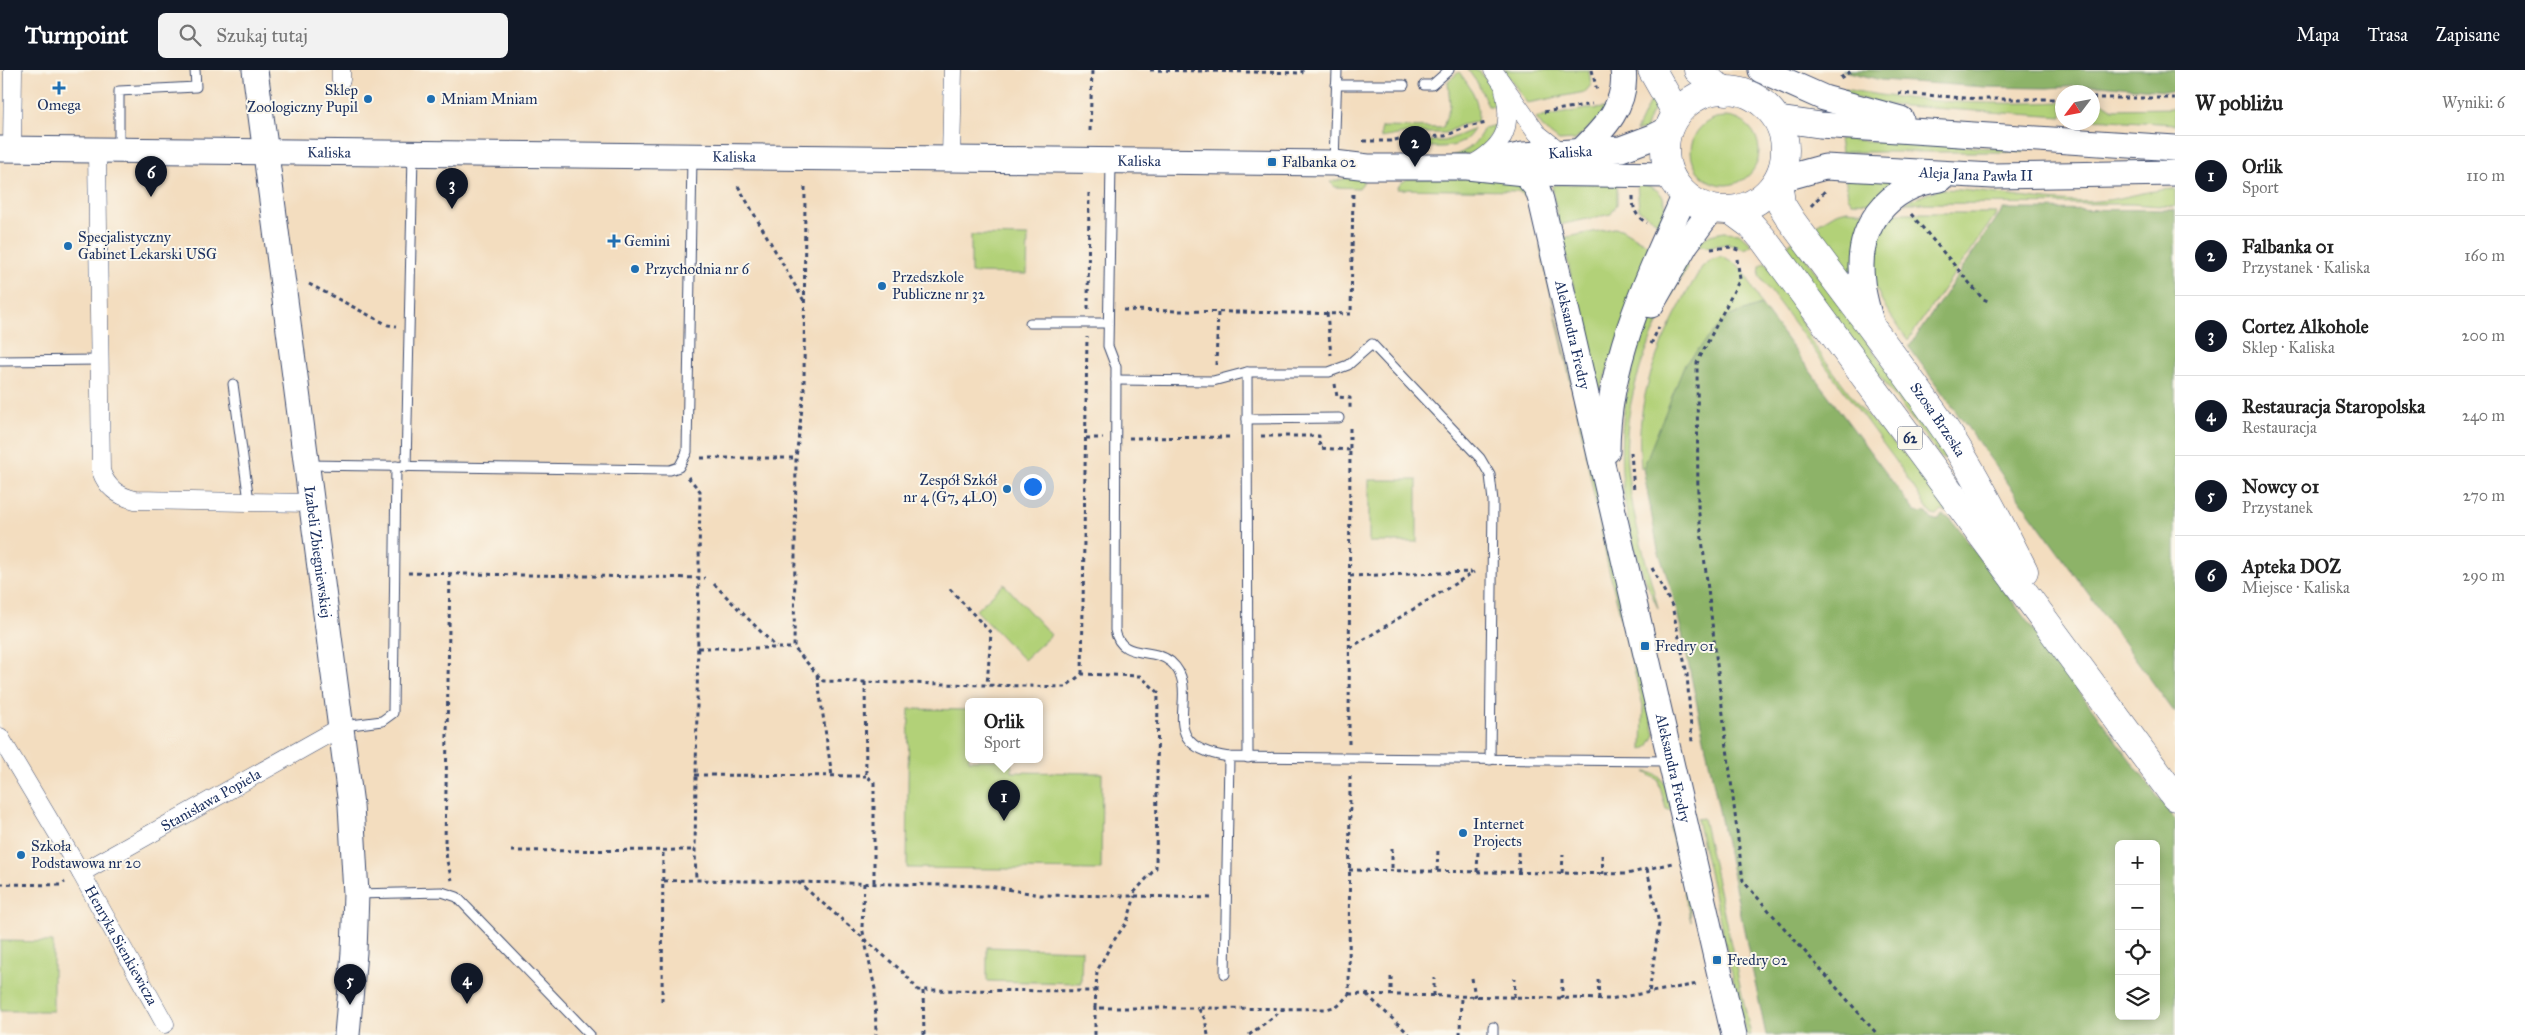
<!DOCTYPE html>
<html lang="pl">
<head>
<meta charset="utf-8">
<style>
  :root { --surface:#fff; --page:#f2f2f2; --text:#222; --muted:#767676; --line:#e0e0e0; --accent:#111827 }
  body { margin:0; font-family:"IM FELL Great Primer",serif; background:var(--page); color:var(--text) }
  .controls { position:absolute; right:15px; bottom:15px; display:grid; overflow:hidden; border-radius:8px; box-shadow:0 2px 12px #0003 }
  .controls button { width:45px; height:45px; display:grid; place-items:center; padding:0; border:0; border-bottom:1px solid var(--line); background:var(--surface); color:var(--text); font:25px sans-serif }
  .compass { position:absolute; left:2055px; top:15px; width:45px; height:45px; border-radius:50%; background:var(--surface); box-shadow:0 2px 12px #0003; rotate:238deg }
  .you { position:absolute; left:1032px; top:416px; width:18px; height:18px; margin:-12px; border:4px solid #fff; border-radius:50%; background:#1a73e8; box-shadow:0 0 0 8px #1a73e833 }
  .badge { display:grid; place-items:center; width:32px; height:32px; border-radius:50%; background:var(--accent); color:#fff; font-size:16px; font-weight:700 }
  .pin { position:absolute; translate:-50% -41px; filter:drop-shadow(0 1px 2px #0008) }
  .pin::after { content:''; position:absolute; top:26px; width:18px; height:15px; background:inherit; clip-path:polygon(0 0,100% 0,50% 100%) }
  .popup { position:absolute; left:965px; top:628px; width:78px; height:65px; box-sizing:border-box; display:grid; place-content:center; border-radius:8px; background:var(--surface); filter:drop-shadow(0 1px 4px #0005); font-size:16px; white-space:nowrap; color:var(--muted) }
  .popup b { font-size:19px; color:var(--text) }
  .popup::after { content:''; position:absolute; left:50%; top:100%; margin-left:-10px; border:10px solid transparent; border-top-color:var(--surface) }
  .list { margin:0; padding:0; list-style:none }
  h2 { display:flex; justify-content:space-between; align-items:center; height:65px; margin:0; padding:0 20px; font-size:21px }
  h2 small { font-size:16px; font-weight:400; color:var(--muted) }
  .list li { display:grid; grid-template-columns:32px 1fr auto; gap:15px; align-items:center; box-sizing:border-box; height:80px; padding:0 20px; border-top:1px solid var(--line) }
  .list b { display:block; font-size:19px; white-space:nowrap }
  .list p { margin:0; font-size:16px; white-space:nowrap; color:var(--muted) }
  .list em { font-size:16px; font-style:normal; color:var(--muted) }
  .icon { flex:none; width:28px; height:28px; fill:none; stroke:currentColor; stroke-width:2; stroke-linecap:round; stroke-linejoin:round }
  .map { position:relative; flex:none; width:2175px; height:965px; overflow:hidden }
  header { display:flex; align-items:center; gap:30px; box-sizing:border-box; height:70px; padding:0 25px; background:var(--accent); color:#fff }
  header strong { font-size:24px }
  nav { display:flex; gap:28px; margin-inline-start:auto; font-size:18px }
  .search { width:350px; height:45px; background:var(--page); display:flex; align-items:center; gap:12px; box-sizing:border-box; padding:0 18px; border-radius:8px; color:var(--muted); font-size:19px }
  main { display:flex }
  aside { flex:1; background:var(--surface) }
  .map>svg:first-child { display:block }
  .green { fill:#b2d178; stroke:#66806b }
  .forest { fill:#8db368; stroke:#547163; fill-rule:evenodd }
  .lines { fill:none; stroke-linecap:round; stroke-linejoin:round }
  .lane-casing { stroke:#3b496d; stroke-width:11 }
  .street-casing { stroke:#3b496d; stroke-width:19 }
  .secondary-casing { stroke:#3b496d; stroke-width:27 }
  .primary-casing { stroke:#3b496d; stroke-width:29 }
  .path { stroke:#3b496d; stroke-width:3; stroke-dasharray:4 4; stroke-linecap:butt }
  .lane { stroke:#fff; stroke-width:9 }
  .street { stroke:#fff; stroke-width:18 }
  .secondary { stroke:#fff; stroke-width:25 }
  .primary { stroke:#fff; stroke-width:28 }
  .poi-dot { fill:#1f6fb2; stroke:#fbf7ec; stroke-width:2 }
  .labels { text-anchor:middle; dominant-baseline:central; stroke-width:4; stroke-linejoin:round; paint-order:stroke }
  .shield { fill:#fbf7ec; stroke:#5e6b89; stroke-width:1 }
  .shield-label { font-size:14px; font-weight:bold; fill:#1b2f5e }
  .poi-label { font-size:15px; fill:#1b2f5e; stroke:#fbf7ec; text-anchor:start }
  .street-label { font-size:15px; fill:#1b2f5e; stroke:#fbf7ec }
</style>
</head>
<body>
<header>
<strong>Turnpoint</strong>
<div class="search"><svg class="icon" aria-label="search" viewBox="0 0 24 24"><circle cx="10" cy="10" r="6"/><path d="M15 15l6 6"/></svg>Szukaj tutaj</div>
<nav><a>Mapa</a><a>Trasa</a><a>Zapisane</a></nav>
</header>
<main>
<div class="map">
<svg width="2175" height="965" viewBox="0 0 2175 965">
  <rect width="100%" height="100%" fill="#fbf7ec"/>
  <filter id="ink" filterUnits="userSpaceOnUse"><feTurbulence type="fractalNoise" baseFrequency=".02" numOctaves="2"/><feDisplacementMap in="SourceGraphic" scale="10" xChannelSelector="R" yChannelSelector="G"/><feConvolveMatrix kernelMatrix="1 2 1 2 8 2 1 2 1" color-interpolation-filters="sRGB"/></filter>
  <filter id="wash" filterUnits="userSpaceOnUse"><feTurbulence type="fractalNoise" baseFrequency=".0096" numOctaves="4" result="noise"/><feDisplacementMap in="SourceGraphic" scale="20" xChannelSelector="R" yChannelSelector="G"/><feGaussianBlur stdDeviation="1.12" result="paint"/><feColorMatrix in="noise" values="0 0 0 0 0 0 0 0 0 0 0 0 0 0 0 0 0 1.4 0 .05"/><feComposite in="paint" operator="in"/></filter>
  <g filter="url(#wash)">
    <rect width="100%" height="100%" fill="#f3ddbf"/>
    <g class="green">
      <path d="M1468,0H1479L1494,21L1497,36H1488L1478,14Z"/>
      <path d="M1504,0H1589L1591,15L1585,22L1527,33Z"/>
      <path d="M1459,2C1471,18 1481,31 1477,52L1461,55L1446,63H1409L1381,68V57L1443,58L1450,35L1448,11Z"/>
      <path d="M1845,19C1916,33 1991,35 2062,32V47L1890,35L1844,25Z"/>
      <path d="M1654,23L1657,35L1651,44L1645,60L1636,61Z"/>
      <path d="M2093,31H2101L2113,39L2175,38V54L2093,49Z"/>
      <path d="M1610,38L1575,70L1559,71L1545,60L1536,48L1586,39Z"/>
      <circle cx="1725" cy="81" r="34"/>
      <path d="M1496,55C1486,78 1475,86 1450,86C1467,83 1477,73 1484,58Z"/>
      <path d="M1474,59C1463,79 1446,77 1426,77L1427,71H1445Z"/>
      <path d="M1839,69L2024,80V82H1841Z"/>
      <path d="M1357,106H1363V113L1359,118L1335,117L1330,112Z"/>
      <path d="M1845,106L1901,109L1874,133L1852,132L1848,126Z"/>
      <path d="M1506,108L1520,112L1530,133L1527,127L1518,121L1397,119L1401,113L1407,109Z"/>
      <path d="M1617,112V134L1611,144L1559,155L1552,115Z"/>
      <path d="M1637,113C1665,119 1668,128 1663,156L1639,140Z"/>
      <path d="M1939,119C1993,120 2045,135 2099,131C2125,129 2149,119 2175,119V137L2132,134L1904,133Z"/>
      <path d="M1847,140L1869,142L1852,210L1811,158L1836,143Z"/>
      <path d="M1894,143H1997L1908,270C1875,225 1854,194 1894,143Z"/>
      <path d="M1614,158L1621,159L1653,178L1599,323L1562,168Z"/>
      <path d="M1724,162L1739,163L1752,175L1745,179L1727,174L1706,177L1695,174L1710,165Z"/>
      <path d="M971,165L1028,166L1027,204L971,203Z"/>
      <path d="M1793,171L1947,382L1946,389H1942L1783,178Z"/>
      <path d="M1540,176L1655,665L1648,677L1642,680L1643,636L1608,496L1579,349Z"/>
      <path d="M1722,187C1744,193 1752,217 1761,235L1727,247L1643,398H1641C1640,385 1639,372 1640,360C1644,300 1672,247 1702,197L1712,189Z"/>
      <path d="M1766,192L1788,226L1811,271L1865,344L1910,390L1949,443L1942,441L1937,446L1932,445L1896,391L1759,206L1760,196Z"/>
      <path d="M1683,193L1687,197C1651,262 1619,328 1628,405C1633,450 1647,494 1658,538C1616,453 1608,351 1645,263C1656,238 1670,216 1683,193Z"/>
      <rect x="1369" y="410" width="48" height="62"/>
      <path d="M1004,514L1051,565L1024,590L976,540Z"/>
      <path d="M909,639L969,640V690H1011L1012,702L1102,703L1101,800L907,798Z"/>
      <path d="M1645,702C1667,703 1667,723 1672,741L1666,739L1658,710Z"/>
      <path d="M1703,748L1751,965H1746L1697,749Z"/>
      <path d="M1673,754H1675L1687,808L1691,852L1670,758Z"/>
      <path d="M0,871L53,872V941H0Z"/>
      <path d="M987,877L1082,880L1081,913L987,911Z"/>
    </g>
    <g class="forest">
      <path d="M1841,0H2175V22L2099,15L2047,18L1985,17L1881,10Z"/>
      <path d="M2003,139L2175,140V643L1909,277Z"/>
      <path d="M1761,235L1915,442L1927,443L1932,450H1939L1942,445L1951,449L2175,750V965H1766L1682,563L1671,519L1658,480L1643,398L1685,294L1727,247ZM2119,774H2156V946H2119Z"/>
    </g>
  </g>
  <g filter="url(#ink)">
    <g class="lines">
      <defs>
        <g id="lane">
          <path d="M1336,15H1404"/>
          <path d="M1424,15H1432L1449,0"/>
          <path d="M119,80V21L196,17L195,0"/>
          <path d="M1334,92L1337,0"/>
          <path d="M1111,93L1108,276L1116,297L1115,560C1121,591 1152,576 1171,592C1206,623 1147,675 1229,687L1669,691"/>
          <path d="M1030,253H1108"/>
          <path d="M0,291L100,290"/>
          <path d="M1247,302L1248,688"/>
          <path d="M1116,310L1213,311L1247,302H1329L1348,295L1372,274L1480,388L1490,405L1493,431L1490,690"/>
          <path d="M233,314L249,431"/>
          <path d="M1247,349L1339,348"/>
          <path d="M307,395L670,400L679,397L687,382L692,87"/>
          <path d="M406,397L413,84"/>
          <path d="M343,656L382,651L393,643L396,396"/>
          <path d="M356,824L442,822L457,827L590,965"/>
          <path d="M1225,904L1229,687"/>
          <path d="M1493,957V965"/>
        </g>
        <g id="street">
          <path d="M341,0V10"/>
          <path d="M1493,0L1537,63L1561,82"/>
          <path d="M12,79L13,0"/>
          <path d="M97,80L101,401C107,418 118,426 135,430L312,433"/>
          <path d="M951,88L953,0"/>
          <path d="M1475,93C1507,74 1512,55 1504,20"/>
          <path id="s1" d="M0,667L81,803L165,954"/>
          <path id="s2" d="M81,803L341,657"/>
        </g>
        <g id="secondary">
          <path id="s3" d="M255,0L351,735L356,824L354,882L347,965"/>
          <path d="M1761,0L1824,28L1901,49"/>
          <path d="M1777,49L1820,55L2175,78"/>
          <path id="s4" d="M0,79L1334,93L1368,97H1467L1524,103L1670,105"/>
          <path d="M1581,81C1604,59 1628,34 1623,0"/>
          <path id="s5" d="M1492,92L1523,85L1621,79L1653,67L1669,59"/>
          <path id="s6" d="M1524,103L1537,118L1541,130C1606,408 1671,686 1734,965"/>
          <path id="s7" d="M1778,110L1825,97L1993,106L2175,103"/>
          <path d="M1651,235L1686,174L1712,139"/>
          <path d="M1873,259C1869,244 1863,227 1862,211C1855,157 1887,116 1940,109"/>
          <path d="M1607,381C1607,291 1649,205 1685,125"/>
        </g>
        <g id="primary">
          <path d="M1652,0L1677,44"/>
          <path d="M1698,0L1715,15L1727,21"/>
          <circle cx="1725" cy="80" r="60"/>
          <path id="s8" d="M1778,110L1781,134L1791,150C1844,223 1901,293 1951,368C1978,410 2001,455 2024,501"/>
          <path d="M1732,141L1751,155L1764,170L2175,727"/>
        </g>
      </defs>
      <use href="#lane" class="lane-casing"/>
      <use href="#street" class="street-casing"/>
      <use href="#secondary" class="secondary-casing"/>
      <use href="#primary" class="primary-casing"/>
      <g class="path">
        <path d="M1150,0L1302,3V0"/>
        <path d="M1592,0L1597,21"/>
        <path d="M1840,8L1853,0"/>
        <path d="M1898,23L1979,29H2062"/>
        <path d="M2092,28H2175"/>
        <path d="M1544,42L1592,34"/>
        <path d="M1090,61L1092,0"/>
        <path d="M1363,71H1390L1408,67L1445,66L1467,57L1487,53"/>
        <path d="M738,116L804,231"/>
        <path d="M1633,126C1633,139 1635,146 1647,153"/>
        <path d="M1811,136L1825,121"/>
        <path d="M1911,144L1983,229L1991,232"/>
        <path d="M1711,179L1729,177L1741,181"/>
        <path d="M1737,189L1740,209L1697,293L1698,436L1743,811L1878,965"/>
        <path d="M309,214L388,255L396,256"/>
        <path d="M1088,239L1089,119"/>
        <path d="M1123,240L1351,244L1353,122"/>
        <path d="M1327,243L1331,285"/>
        <path d="M1651,274L1659,257"/>
        <path d="M1216,295L1218,242"/>
        <path d="M1335,314L1337,327L1350,328V339"/>
        <path d="M1261,366H1319L1320,378L1350,380"/>
        <path d="M1086,368H1103"/>
        <path d="M1129,368L1233,367"/>
        <path d="M1631,382L1634,421"/>
        <path d="M701,388H796"/>
        <path d="M688,407L700,421L695,780L696,810L990,816L1040,825L1131,826L1156,798L1158,622L1140,606L1082,604L1065,617L823,611L794,578L796,388L804,321L805,116"/>
        <path d="M1652,498L1672,536L1687,604L1692,672"/>
        <path d="M408,503L705,508"/>
        <path d="M450,504L445,772L447,791L452,810"/>
        <path d="M1350,506L1472,502"/>
        <path d="M714,514L776,577"/>
        <path d="M950,519L991,563L987,615"/>
        <path d="M698,578H794"/>
        <path d="M1350,578L1474,502"/>
        <path d="M1082,604L1087,267"/>
        <path d="M817,605L832,706"/>
        <path d="M865,612L866,706L874,712V813"/>
        <path d="M1349,674L1350,358"/>
        <path d="M695,705L866,706"/>
        <path d="M1392,778V801"/>
        <path d="M511,781L695,780"/>
        <path d="M1518,782L1519,802"/>
        <path d="M1602,785L1603,804"/>
        <path d="M1647,799L1659,854L1649,923"/>
        <path d="M1349,800L1627,804L1672,793"/>
        <path d="M1437,801L1438,780"/>
        <path d="M1477,802L1478,781"/>
        <path d="M1562,803L1563,784"/>
        <path d="M664,811L696,810"/>
        <path d="M798,812L904,903L918,920L1096,921"/>
        <path d="M864,813L862,857L875,919L876,965"/>
        <path d="M0,814L60,815L65,812"/>
        <path d="M1135,826L1213,828"/>
        <path d="M1391,907V925"/>
        <path d="M1472,908L1475,927"/>
        <path d="M1562,909V928"/>
        <path d="M1598,909L1599,929"/>
        <path d="M923,921L924,965"/>
        <path d="M1349,924L1610,929L1698,914"/>
        <path d="M1367,925L1410,965"/>
        <path d="M1434,926V908"/>
        <path d="M1514,927L1515,908"/>
        <path d="M662,931L663,781"/>
        <path d="M1095,938L1097,901L1112,873L1127,852L1135,826"/>
        <path d="M1095,965V938H1198"/>
        <path d="M1208,965L1205,949L1198,938L1326,939L1338,936L1349,924L1350,703"/>
        <path d="M1249,965L1285,938"/>
        <path d="M1460,965L1461,926"/>
      </g>
      <use href="#lane" class="lane"/>
      <use href="#street" class="street"/>
      <use href="#secondary" class="secondary"/>
      <use href="#primary" class="primary"/>
    </g>
  </g>
  <g class="poi-dot">
    <path d="M56.5 10.5h5v5h5v5h-5v5h-5v-5h-5v-5h5z"/>
    <circle cx="368" cy="29" r="5"/>
    <circle cx="431" cy="29" r="5"/>
    <rect x="1267" y="87" width="10" height="10" rx="2.5"/>
    <path d="M611.5 163.5h5v5h5v5h-5v5h-5v-5h-5v-5h5z"/>
    <circle cx="68" cy="176" r="5"/>
    <circle cx="635" cy="199" r="5"/>
    <circle cx="882" cy="216" r="5"/>
    <circle cx="1007" cy="419" r="5"/>
    <rect x="1640" y="571" width="10" height="10" rx="2.5"/>
    <circle cx="1463" cy="763" r="5"/>
    <circle cx="21" cy="785" r="5"/>
    <rect x="1712" y="885" width="10" height="10" rx="2.5"/>
  </g>
  <g class="labels">
    <rect class="shield" x="1897.5" y="356.5" width="25" height="23" rx="4"/>
    <g class="shield-label">
      <text x="1910" y="368">62</text>
    </g>
    <g class="poi-label">
      <text x="358" y="20" text-anchor="end">Sklep<tspan x="358" dy="17">Zoologiczny Pupil</tspan></text>
      <text x="441" y="29">Mniam Mniam</text>
      <text x="59" y="35" text-anchor="middle">Omega</text>
      <text x="1282" y="92">Falbanka 02</text>
      <text x="78" y="167">Specjalistyczny<tspan x="78" dy="17">Gabinet Lekarski USG</tspan></text>
      <text x="624" y="171">Gemini</text>
      <text x="645" y="199">Przychodnia nr 6</text>
      <text x="892" y="207">Przedszkole<tspan x="892" dy="17">Publiczne nr 32</tspan></text>
      <text x="997" y="410" text-anchor="end">Zespół Szkół<tspan x="997" dy="17">nr 4 (G7, 4LO)</tspan></text>
      <text x="1655" y="576">Fredry 01</text>
      <text x="1473" y="754">Internet<tspan x="1473" dy="17">Projects</tspan></text>
      <text x="31" y="776">Szkoła<tspan x="31" dy="17">Podstawowa nr 20</tspan></text>
      <text x="1727" y="890">Fredry 02</text>
    </g>
    <g class="street-label">
      <text stroke="none"><textPath href="#s4" startOffset="329">Kaliska</textPath></text>
      <text stroke="none"><textPath href="#s5" startOffset="79">Kaliska</textPath></text>
      <text stroke="none"><textPath href="#s4" startOffset="734">Kaliska</textPath></text>
      <text stroke="none"><textPath href="#s4" startOffset="1139">Kaliska</textPath></text>
      <text stroke="none"><textPath href="#s7" startOffset="200">Aleja Jana Pawła II</textPath></text>
      <text stroke="none"><textPath href="#s6" startOffset="171">Aleksandra Fredry</textPath></text>
      <text stroke="none"><textPath href="#s8" startOffset="291">Szosa Brzeska</textPath></text>
      <text stroke="none"><textPath href="#s3" startOffset="486">Izabeli Zbiegniewskiej</textPath></text>
      <text stroke="none"><textPath href="#s6" startOffset="616">Aleksandra Fredry</textPath></text>
      <text stroke="none"><textPath href="#s2" startOffset="149">Stanisława Popiela</textPath></text>
      <text stroke="none"><textPath href="#s1" startOffset="241">Henryka Sienkiewicza</textPath></text>
    </g>
  </g>
</svg>
<div class="controls">
<button>+</button>
<button>−</button>
<button><svg class="icon" aria-label="locate" viewBox="0 0 24 24"><circle cx="12" cy="12" r="6"/><path d="M12 2v4M12 18v4M2 12h4M18 12h4"/></svg></button>
<button><svg class="icon" aria-label="layers" viewBox="0 0 24 24"><path d="M12 4l9 5-9 5-9-5zM3 14l9 5 9-5"/></svg></button>
</div>
<svg class="compass" viewBox="-18 -18 36 36"><path d="M0-13l5 13h-10z" fill="#e53935"/><path d="M0 13l5-13h-10z" fill="#767676"/></svg>
<div class="you"></div>
<div class="pin badge" style="left:1004px;top:751px">1</div>
<div class="popup"><b>Orlik</b>Sport</div>
<div class="pin badge" style="left:1415px;top:97px">2</div>
<div class="pin badge" style="left:452px;top:139px">3</div>
<div class="pin badge" style="left:467px;top:934px">4</div>
<div class="pin badge" style="left:350px;top:935px">5</div>
<div class="pin badge" style="left:151px;top:127px">6</div>
</div>
<aside>
<h2>W pobliżu<small>Wyniki: 6</small></h2>
<ul class="list">
<li><span class="badge">1</span><div><b>Orlik</b><p>Sport</p></div><em>110 m</em></li>
<li><span class="badge">2</span><div><b>Falbanka 01</b><p>Przystanek · Kaliska</p></div><em>160 m</em></li>
<li><span class="badge">3</span><div><b>Cortez Alkohole</b><p>Sklep · Kaliska</p></div><em>200 m</em></li>
<li><span class="badge">4</span><div><b>Restauracja Staropolska</b><p>Restauracja</p></div><em>240 m</em></li>
<li><span class="badge">5</span><div><b>Nowcy 01</b><p>Przystanek</p></div><em>270 m</em></li>
<li><span class="badge">6</span><div><b>Apteka DOZ</b><p>Miejsce · Kaliska</p></div><em>290 m</em></li>
</ul>
</aside>
</main>
</body>
</html>
